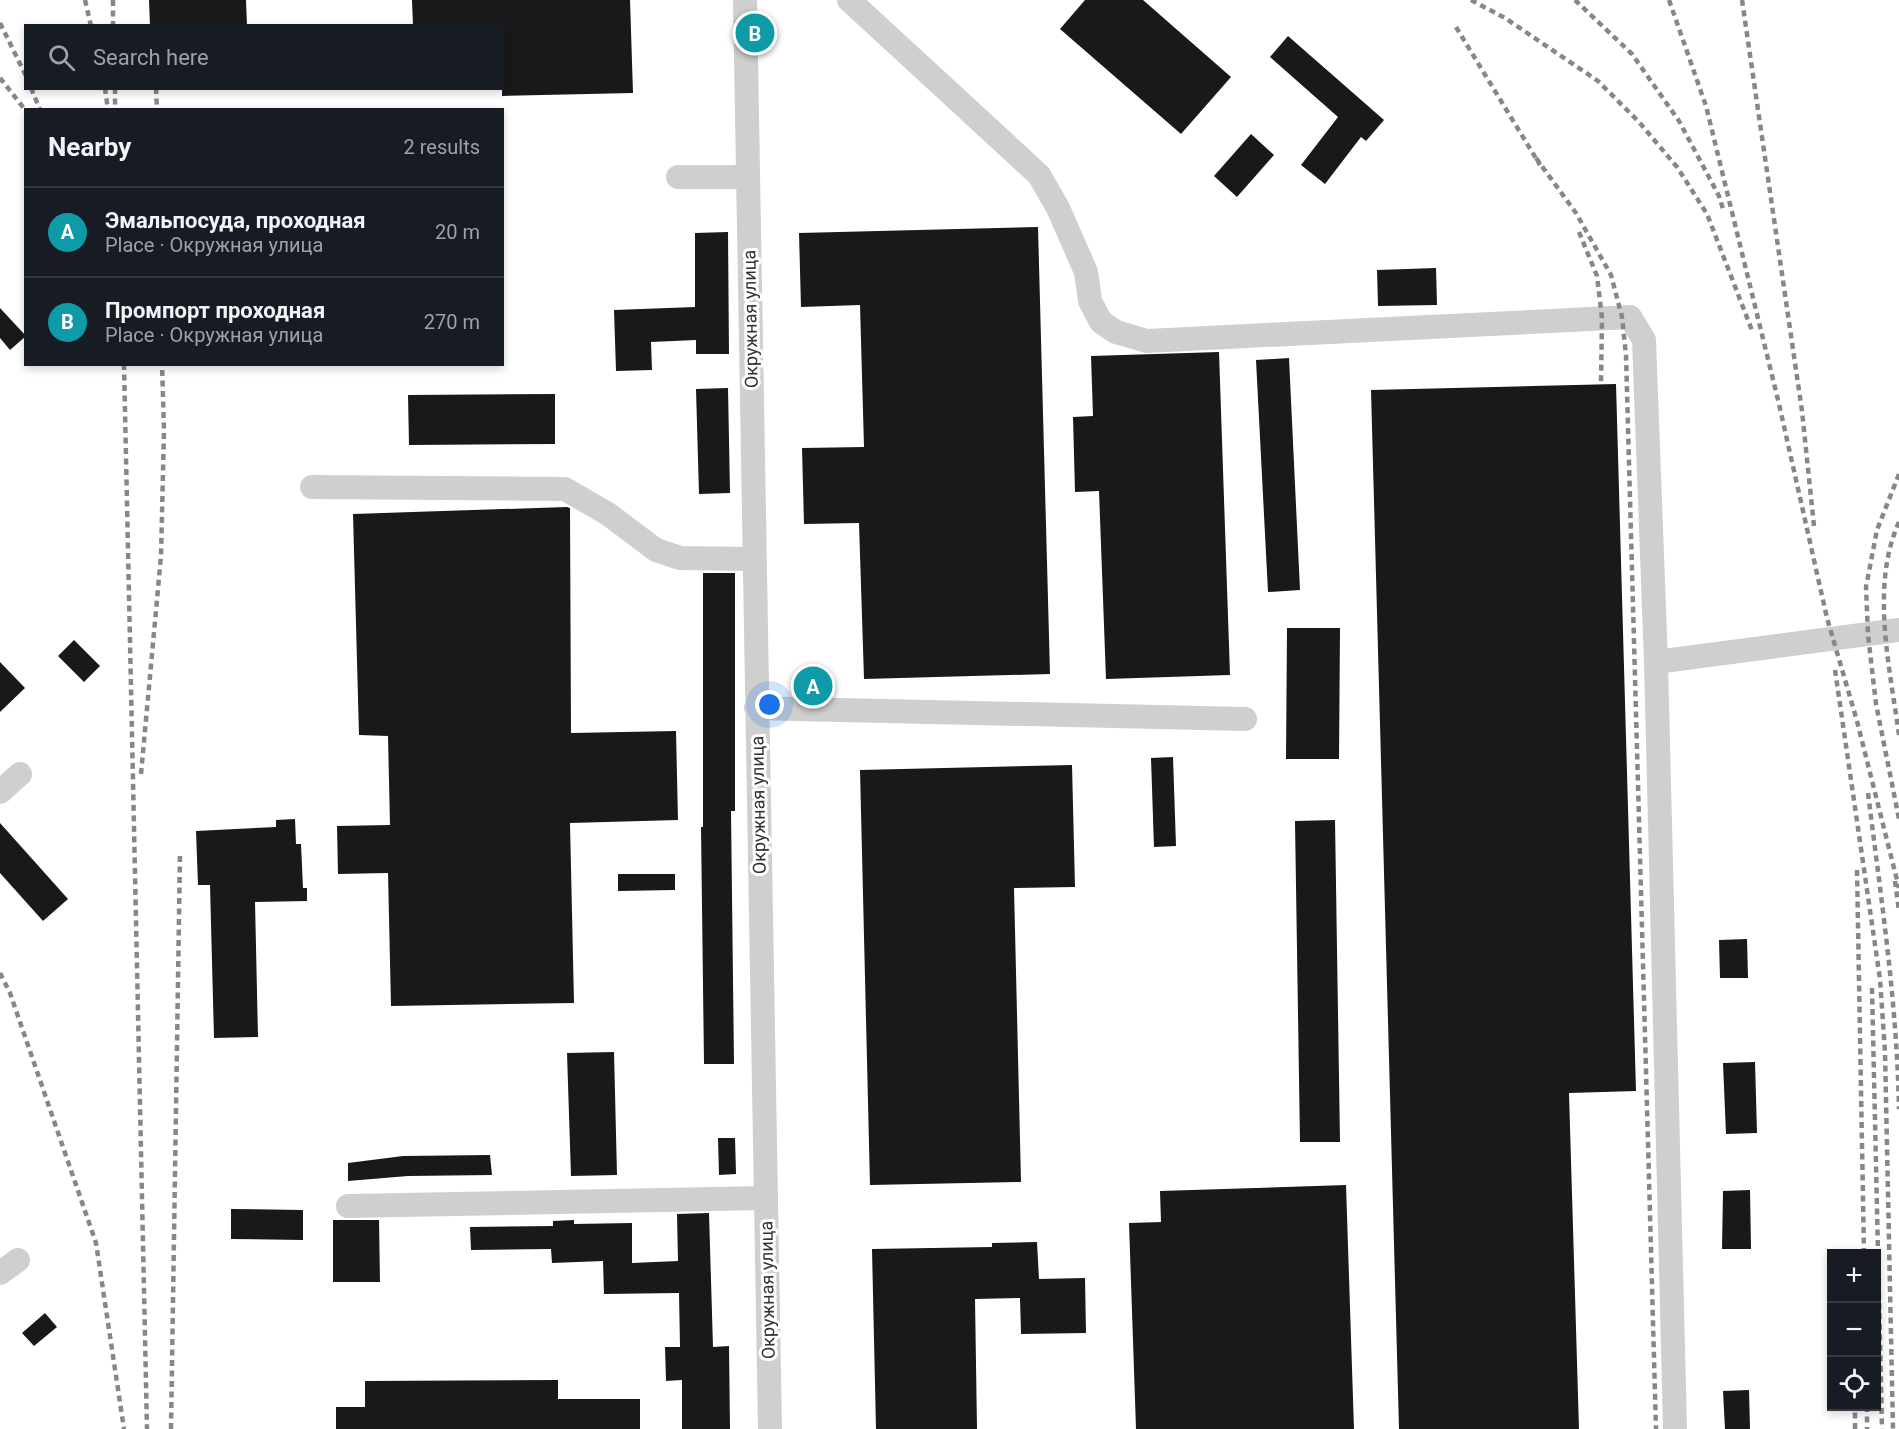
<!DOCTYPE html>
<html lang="en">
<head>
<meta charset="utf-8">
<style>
  :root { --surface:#171b24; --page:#20242c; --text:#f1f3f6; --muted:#9ea1a6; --line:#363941; --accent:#ea580c }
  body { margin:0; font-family:Roboto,sans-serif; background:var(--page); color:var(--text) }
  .controls { position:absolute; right:18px; bottom:18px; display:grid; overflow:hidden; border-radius:0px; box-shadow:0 3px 9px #0003 }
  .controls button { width:54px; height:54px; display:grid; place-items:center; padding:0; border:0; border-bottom:2px solid var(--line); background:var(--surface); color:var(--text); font:30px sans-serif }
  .you { position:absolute; left:770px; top:705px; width:21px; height:21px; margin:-15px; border:4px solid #fff; border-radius:50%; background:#1a73e8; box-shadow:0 0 0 9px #1a73e833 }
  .badge { display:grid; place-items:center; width:39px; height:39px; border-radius:50%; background:var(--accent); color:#fff; font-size:20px; font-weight:700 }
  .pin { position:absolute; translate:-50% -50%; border:3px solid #fff; box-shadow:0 2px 6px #0006 }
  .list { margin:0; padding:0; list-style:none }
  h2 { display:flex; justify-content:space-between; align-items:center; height:78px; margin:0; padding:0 24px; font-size:26px }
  h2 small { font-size:20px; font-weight:400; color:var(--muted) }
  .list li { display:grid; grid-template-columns:39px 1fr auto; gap:18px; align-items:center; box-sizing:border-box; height:90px; padding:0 24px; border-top:2px solid var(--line) }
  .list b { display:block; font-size:22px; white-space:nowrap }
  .list p { margin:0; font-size:20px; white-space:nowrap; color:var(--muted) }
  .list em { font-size:20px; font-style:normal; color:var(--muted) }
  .icon { flex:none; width:33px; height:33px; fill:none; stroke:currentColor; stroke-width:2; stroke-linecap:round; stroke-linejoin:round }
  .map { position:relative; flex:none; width:1899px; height:1429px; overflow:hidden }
  .search { position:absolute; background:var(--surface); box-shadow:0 3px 9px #0003; left:24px; top:24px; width:480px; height:66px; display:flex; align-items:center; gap:15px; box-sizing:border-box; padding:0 21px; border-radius:0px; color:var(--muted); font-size:22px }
  .panel { position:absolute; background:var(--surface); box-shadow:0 3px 9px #0003; left:24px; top:108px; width:480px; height:258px; border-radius:0px }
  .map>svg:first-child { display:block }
  .building { fill:#191919 }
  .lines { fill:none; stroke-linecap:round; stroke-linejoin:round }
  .minor { stroke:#cfcfcf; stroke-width:24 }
  .rail { stroke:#878787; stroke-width:4.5; stroke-dasharray:6 4.5; stroke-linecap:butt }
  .labels { text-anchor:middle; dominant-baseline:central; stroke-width:6; stroke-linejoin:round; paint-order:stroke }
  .street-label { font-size:18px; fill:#323232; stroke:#fff }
</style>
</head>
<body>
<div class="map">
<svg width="1899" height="1429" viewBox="0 0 1899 1429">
  <rect width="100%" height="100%" fill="#fff"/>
  <g class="building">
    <path d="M149,0H246L247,26H150Z"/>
    <path d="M412,0H630L633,93L502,96V26H413Z"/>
    <path d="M1085,0H1143L1231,77L1181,134L1060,29Z"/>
    <path d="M1288,36L1384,120L1366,141L1361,137L1325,184L1301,165L1338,117L1270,57Z"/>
    <path d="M1251,134L1274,155L1237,197L1214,176Z"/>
    <path d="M1038,227L1050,674L864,679L859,523L804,524L802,448L864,447L860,305L801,307L799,233Z"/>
    <path d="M728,232L729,354H696V340L651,342L652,370L616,371L614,310L695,307V233Z"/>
    <path d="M1436,268L1437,305L1378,306L1377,270Z"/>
    <path d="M0,308L26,336L10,350L0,338Z"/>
    <path d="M1219,352L1230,675L1106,679L1099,491L1075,492L1073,417L1093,416L1091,356Z"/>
    <path d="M1289,358L1300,590L1268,592L1256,360Z"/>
    <path d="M1616,384L1636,1091L1569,1093L1579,1429H1399L1371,390Z"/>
    <path d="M728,388L730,493L699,494L696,389Z"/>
    <path d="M555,394V444L409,445L408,395Z"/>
    <path d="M567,507L570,508L571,733L676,731L678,820L570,823L574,1003L391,1006L388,873L338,874L337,826L390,825L388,736L359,735L353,514Z"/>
    <path d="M703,573H735V811H731L734,1064H704L701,827H703Z"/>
    <path d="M1287,628H1340L1339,759H1286Z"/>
    <path d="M74,640L100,666L84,682L58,656Z"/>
    <path d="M0,662L25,688L0,712Z"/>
    <path d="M1173,757L1176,846L1154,847L1151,758Z"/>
    <path d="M1072,765L1075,887L1014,888L1021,1182L870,1185L860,770Z"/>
    <path d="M295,819L296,844H301L303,888H307V901L255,902L258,1037L214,1038L210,885H198L196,831L276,827V820Z"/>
    <path d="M1335,820L1340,1142H1300L1295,821Z"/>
    <path d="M0,823L68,899L43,921L0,873Z"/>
    <path d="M618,874H675V890L618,891Z"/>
    <path d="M1747,939L1748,978H1720L1719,940Z"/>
    <path d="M614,1052L617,1175L571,1176L567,1053Z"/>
    <path d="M1755,1062L1757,1133L1726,1134L1723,1063Z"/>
    <path d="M718,1138H735L736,1174L719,1175Z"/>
    <path d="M490,1155L492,1175L408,1176L348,1181V1163L403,1156Z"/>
    <path d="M1346,1185L1354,1429H1136L1129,1223L1161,1222L1160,1191Z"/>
    <path d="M1750,1190L1751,1249H1722L1723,1191Z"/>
    <path d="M231,1209L303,1210V1240L231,1239Z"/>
    <path d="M709,1213L713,1347L729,1346L730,1429H682V1380L666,1381L665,1347H680L679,1293L604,1294L603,1261L552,1263L551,1249L471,1250L470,1227L553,1226V1221L574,1220V1224L632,1223V1263L678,1261L677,1214Z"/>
    <path d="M333,1220H379L380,1282H333Z"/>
    <path d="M1037,1242L1039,1279L1085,1278L1086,1333L1021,1334L1020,1298L975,1299L977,1429H876L872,1249L992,1247V1243Z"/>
    <path d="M45,1313L57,1327L34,1346L22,1333Z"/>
    <path d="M558,1380V1399H640V1429H336V1407H365V1381Z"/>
    <path d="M1749,1390L1750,1429H1725L1723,1391Z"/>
  </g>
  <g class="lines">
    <g class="minor">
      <path d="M745,0L770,1429"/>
      <path d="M849,0L1039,175L1058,208L1086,272L1090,301L1101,322L1116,332L1147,341L1630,317L1644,340L1656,662"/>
      <path d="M678,177H748"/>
      <path d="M312,487L565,489L608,514L656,550L680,558L753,559"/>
      <path d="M756,708L1245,719"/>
      <path d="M0,792L20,774"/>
      <path d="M348,1206L765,1198"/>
      <path d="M0,1273L18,1260"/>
      <path d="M1675,1429L1656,662L1899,630"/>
    </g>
    <g class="rail">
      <path d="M85,0L91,26"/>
      <path d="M113,0V26"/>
      <path d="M1471,0L1505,18L1598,81L1639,122L1677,167L1707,214L1753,333"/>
      <path d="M1575,0L1632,54L1679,121L1719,196L1723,209"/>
      <path d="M1669,0L1706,106L1779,404L1827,618L1857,721L1899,888"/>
      <path d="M1742,0L1802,411L1814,526"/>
      <path d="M0,23L26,76"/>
      <path d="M1456,27L1540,165"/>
      <path d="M0,78L26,111"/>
      <path d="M31,88L40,110"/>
      <path d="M105,88L108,110"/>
      <path d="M115,88V110"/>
      <path d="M156,88L157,110"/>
      <path d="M1536,158L1576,213L1611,275L1622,317L1626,355L1656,1429"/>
      <path d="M1579,232L1597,276L1602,318L1601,384"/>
      <path d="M124,364L147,1429"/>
      <path d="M1899,474L1877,530L1866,587L1868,635L1876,704L1899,819"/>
      <path d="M1899,522C1870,586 1890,668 1899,735"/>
      <path d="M1835,670L1880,979L1885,1052L1893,1429"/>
      <path d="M141,774L161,556L164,430L162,364"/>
      <path d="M1868,793C1881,898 1897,1003 1899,1109"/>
      <path d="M1857,870L1864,1254"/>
      <path d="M1895,881L1899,911"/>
      <path d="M0,973L10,993L96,1243L124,1429"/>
      <path d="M1872,988L1882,1429"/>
      <path d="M1867,1406V1429"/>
      <path d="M171,1429L180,853"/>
      <path d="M1855,1429V1406"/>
    </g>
  </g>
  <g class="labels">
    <g class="street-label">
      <text transform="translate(750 319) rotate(-91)">Окружная улица</text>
      <text transform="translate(758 805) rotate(-91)">Окружная улица</text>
      <text transform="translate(767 1290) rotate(-91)">Окружная улица</text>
    </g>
  </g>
</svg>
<div class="controls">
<button>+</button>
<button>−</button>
<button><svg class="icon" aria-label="locate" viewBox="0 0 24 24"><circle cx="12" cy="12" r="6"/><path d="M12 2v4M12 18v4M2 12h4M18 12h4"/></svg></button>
</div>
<div class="you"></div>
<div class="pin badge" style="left:813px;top:686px;background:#0f9aa8">A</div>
<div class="pin badge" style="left:755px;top:33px;background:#0f9aa8">B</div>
<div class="search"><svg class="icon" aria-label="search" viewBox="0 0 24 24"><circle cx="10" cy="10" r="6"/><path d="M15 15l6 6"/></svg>Search here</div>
<section class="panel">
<h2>Nearby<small>2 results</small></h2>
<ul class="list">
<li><span class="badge" style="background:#0f9aa8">A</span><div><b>Эмальпосуда, проходная</b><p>Place · Окружная улица</p></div><em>20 m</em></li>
<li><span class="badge" style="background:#0f9aa8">B</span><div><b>Промпорт проходная</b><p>Place · Окружная улица</p></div><em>270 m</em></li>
</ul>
</section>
</div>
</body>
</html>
